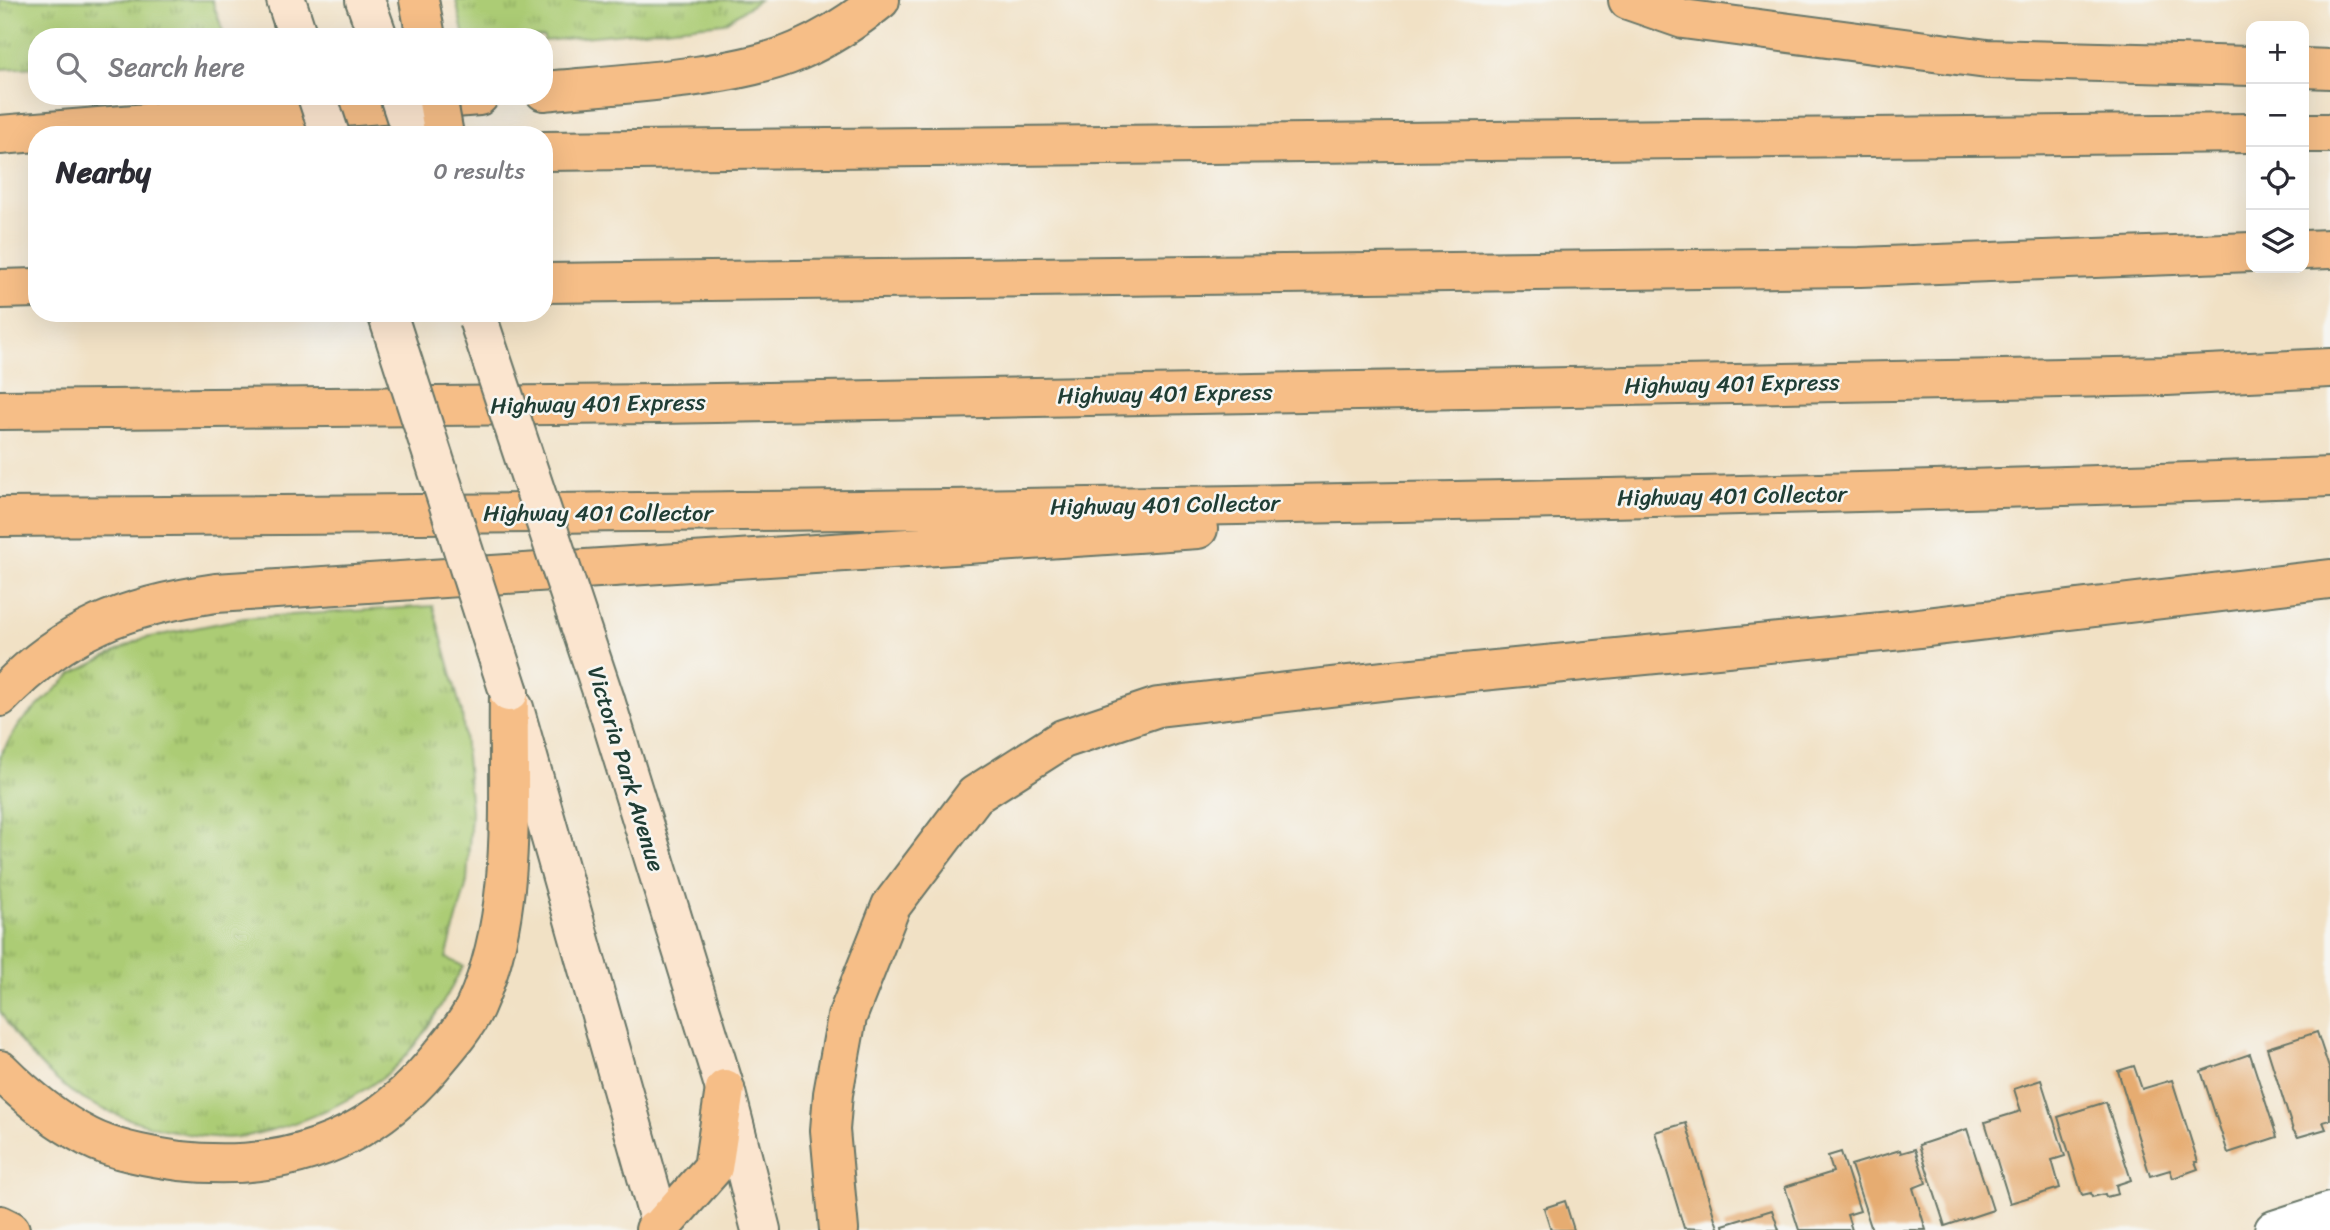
<!DOCTYPE html>
<html lang="en">
<head>
<meta charset="utf-8">
<style>
  :root { --surface:#fff; --page:#f7f7f7; --text:#2b2b33; --muted:#7c7c81; --line:#e1e1e2 }
  body { margin:0; font-family:Sriracha,sans-serif; background:var(--page); color:var(--text) }
  .controls { position:absolute; right:21px; top:21px; display:grid; overflow:hidden; border-radius:14px; box-shadow:0 7px 28px #0002 }
  .controls button { width:63px; height:63px; display:grid; place-items:center; padding:0; border:0; border-bottom:2px solid var(--line); background:var(--surface); color:var(--text); font:35px sans-serif }
  .list { margin:0; padding:0; list-style:none }
  h2 { display:flex; justify-content:space-between; align-items:center; height:91px; margin:0; padding:0 28px; font-size:30px }
  h2 small { font-size:23px; font-weight:400; color:var(--muted) }
  .icon { flex:none; width:38px; height:38px; fill:none; stroke:currentColor; stroke-width:2; stroke-linecap:round; stroke-linejoin:round }
  .map { position:relative; flex:none; width:2330px; height:1230px; overflow:hidden }
  .search { position:absolute; background:var(--surface); box-shadow:0 7px 28px #0002; left:28px; top:28px; width:525px; height:77px; display:flex; align-items:center; gap:18px; box-sizing:border-box; padding:0 24px; border-radius:28px; color:var(--muted); font-size:26px }
  .panel { position:absolute; background:var(--surface); box-shadow:0 7px 28px #0002; left:28px; top:126px; width:525px; height:196px; border-radius:28px }
  .map>svg:first-child { display:block }
  .grass { fill:url(#grass-tufts); stroke:#668454; stroke-width:2 }
  .building { fill:#e6ac71 }
  .lines { fill:none; stroke-linecap:round; stroke-linejoin:round }
  .minor-casing { stroke:#687667; stroke-width:42 }
  .secondary-casing { stroke:#687667; stroke-width:42 }
  .motorway-casing { stroke:#687667; stroke-width:42 }
  .minor { stroke:#fff; stroke-width:38 }
  .secondary { stroke:#fbe5cf; stroke-width:38 }
  .motorway { stroke:#f6be87; stroke-width:38 }
  .secondary-bridge-casing { stroke:#687667; stroke-width:42; stroke-linecap:butt }
  .motorway-bridge-casing { stroke:#687667; stroke-width:42; stroke-linecap:butt }
  .secondary-bridge { stroke:#fbe5cf; stroke-width:38 }
  .motorway-bridge { stroke:#f6be87; stroke-width:38 }
  .labels { text-anchor:middle; dominant-baseline:central; stroke-width:5; stroke-linejoin:round; paint-order:stroke }
  .street-label { font-size:23px; fill:#1f3d34; stroke:#f6f6f2 }
</style>
</head>
<body>
<div class="map">
<svg width="2330" height="1230" viewBox="0 0 2330 1230">
  <defs>
    <pattern id="grass-tufts" width="24" height="20" patternUnits="userSpaceOnUse" patternTransform="scale(1.75)"><rect width="24" height="20" fill="#accc74"/><path d="M3 7l-1-3M5 7V3M7 7l1-3M15 17l-1-3M17 17v-4M19 17l1-3" fill="none" stroke="#8ba760"/></pattern>
  </defs>
  <rect width="100%" height="100%" fill="#f6f6f2"/>
  <filter id="ink" filterUnits="userSpaceOnUse"><feTurbulence type="fractalNoise" baseFrequency=".0143" numOctaves="2"/><feDisplacementMap in="SourceGraphic" scale="14" xChannelSelector="R" yChannelSelector="G"/><feConvolveMatrix kernelMatrix="1 2 1 2 8 2 1 2 1" color-interpolation-filters="sRGB"/></filter>
  <filter id="wash" filterUnits="userSpaceOnUse"><feTurbulence type="fractalNoise" baseFrequency=".00686" numOctaves="4" result="noise"/><feDisplacementMap in="SourceGraphic" scale="28" xChannelSelector="R" yChannelSelector="G"/><feGaussianBlur stdDeviation="1.57" result="paint"/><feColorMatrix in="noise" values="0 0 0 0 0 0 0 0 0 0 0 0 0 0 0 0 0 1.4 0 .05"/><feComposite in="paint" operator="in"/></filter>
  <g filter="url(#wash)">
    <rect width="100%" height="100%" fill="#f1e1c5"/>
    <g class="grass">
      <path d="M0,0H212L225,37H37V67L0,69Z"/>
      <path d="M456,0H759L724,23L544,41V37H464Z"/>
      <path d="M433,606L462,713L471,811L467,882L446,958L463,966C445,1001 415,1054 383,1077C343,1106 295,1126 247,1136C201,1145 101,1117 65,1087C39,1066 16,1040 0,1011V755L20,723L72,674L141,639L244,618Z"/>
    </g>
    <g id="blocks">
      <g class="building">
        <path d="M2317,1032L2330,1071V1120L2323,1122L2326,1129L2298,1137L2293,1130L2267,1048Z"/>
        <path d="M2250,1054L2277,1137L2228,1153L2201,1071Z"/>
        <path d="M2134,1066L2142,1089L2172,1080L2198,1162H2195L2198,1169L2173,1178L2170,1170L2150,1176L2118,1071Z"/>
        <path d="M2041,1080L2065,1156L2052,1160L2060,1188L2010,1203L1985,1122L2021,1111L2014,1089Z"/>
        <path d="M2106,1102L2131,1180L2116,1185L2118,1194L2106,1197L2105,1194L2092,1197L2091,1193L2082,1195L2058,1117Z"/>
        <path d="M1686,1123L1715,1219L1719,1230L1684,1228L1655,1132Z"/>
        <path d="M1967,1129L1993,1210L1945,1226L1919,1145Z"/>
        <path d="M1915,1149L1926,1183L1913,1188L1926,1230H1872L1851,1165L1900,1150L1901,1153Z"/>
        <path d="M1841,1152L1860,1211L1847,1215L1852,1230H1799L1785,1187L1833,1172L1828,1156Z"/>
        <path d="M1565,1201L1574,1230H1551L1544,1208Z"/>
        <path d="M1772,1210L1779,1230H1724L1723,1225Z"/>
      </g>
    </g>
  </g>
  <g filter="url(#ink)">
    <use href="#blocks" fill-opacity="0" stroke="#687667" stroke-width="2"/>
    <g class="lines">
      <defs>
        <path id="minor" d="M2274,1230L2330,1212"/>
        <g id="secondary">
          <path d="M286,0L298,37"/>
          <path d="M365,0L378,37"/>
          <path d="M605,700L725,1089L761,1230"/>
          <path d="M514,708L662,1230"/>
        </g>
        <g id="motorway">
          <path d="M419,0L426,37"/>
          <path d="M1628,0L1683,19L1987,59L2251,66"/>
          <path d="M2304,68L2330,69"/>
          <path d="M544,91C616,84 734,79 798,51C828,38 855,20 880,0"/>
          <path d="M2304,133H2330"/>
          <path d="M0,135L479,96"/>
          <path d="M544,151L2251,133"/>
          <path d="M2304,250L2330,249"/>
          <path d="M544,283L1860,267L2251,252"/>
          <path d="M0,289L37,288"/>
          <path d="M0,410L658,404L2167,376L2330,368"/>
          <path d="M0,517C777,512 1554,506 2330,477"/>
          <path d="M0,697C65,629 126,606 216,593L1198,529"/>
          <path d="M0,1070C26,1096 55,1120 88,1137C115,1151 151,1157 180,1161C281,1172 365,1145 431,1067C446,1049 465,1028 475,1007C519,911 507,795 509,692"/>
          <path d="M0,1225L10,1230"/>
          <path d="M655,1230L661,1227L713,1168L725,1089"/>
          <path d="M839,1230L830,1130L833,1094L847,1017L891,906L975,795L1063,739L1158,707L1391,680L1902,630L2330,579"/>
        </g>
      </defs>
      <use href="#minor" class="minor-casing"/>
      <use href="#secondary" class="secondary-casing"/>
      <use href="#motorway" class="motorway-casing"/>
      <use href="#minor" class="minor"/>
      <use href="#secondary" class="secondary"/>
      <use href="#motorway" class="motorway"/>
      <defs>
        <g id="secondary-bridge">
          <path d="M317,96L330,135"/>
          <path d="M399,96L412,135"/>
          <path d="M387,313L509,692"/>
          <path d="M478,319L605,700"/>
        </g>
        <path id="motorway-bridge" d="M437,96L444,135"/>
      </defs>
      <use href="#secondary-bridge" class="secondary-bridge-casing"/>
      <use href="#motorway-bridge" class="motorway-bridge-casing"/>
      <use href="#secondary-bridge" class="secondary-bridge"/>
      <use href="#motorway-bridge" class="motorway-bridge"/>
    </g>
  </g>
  <g class="labels">
    <g class="street-label">
      <text transform="translate(1732 384) rotate(-1)">Highway 401 Express</text>
      <text transform="translate(1165 394) rotate(-1)">Highway 401 Express</text>
      <text transform="translate(598 404) rotate(-1)">Highway 401 Express</text>
      <text transform="translate(1732 496) rotate(-1)">Highway 401 Collector</text>
      <text transform="translate(1165 505) rotate(-1)">Highway 401 Collector</text>
      <text x="598" y="513">Highway 401 Collector</text>
      <text transform="translate(626 769) rotate(73)">Victoria Park Avenue</text>
    </g>
  </g>
</svg>
<div class="controls">
<button>+</button>
<button>−</button>
<button><svg class="icon" aria-label="locate" viewBox="0 0 24 24"><circle cx="12" cy="12" r="6"/><path d="M12 2v4M12 18v4M2 12h4M18 12h4"/></svg></button>
<button><svg class="icon" aria-label="layers" viewBox="0 0 24 24"><path d="M12 4l9 5-9 5-9-5zM3 14l9 5 9-5"/></svg></button>
</div>
<div class="search"><svg class="icon" aria-label="search" viewBox="0 0 24 24"><circle cx="10" cy="10" r="6"/><path d="M15 15l6 6"/></svg>Search here</div>
<section class="panel">
<h2>Nearby<small>0 results</small></h2>
<ul class="list">
</ul>
</section>
</div>
</body>
</html>
